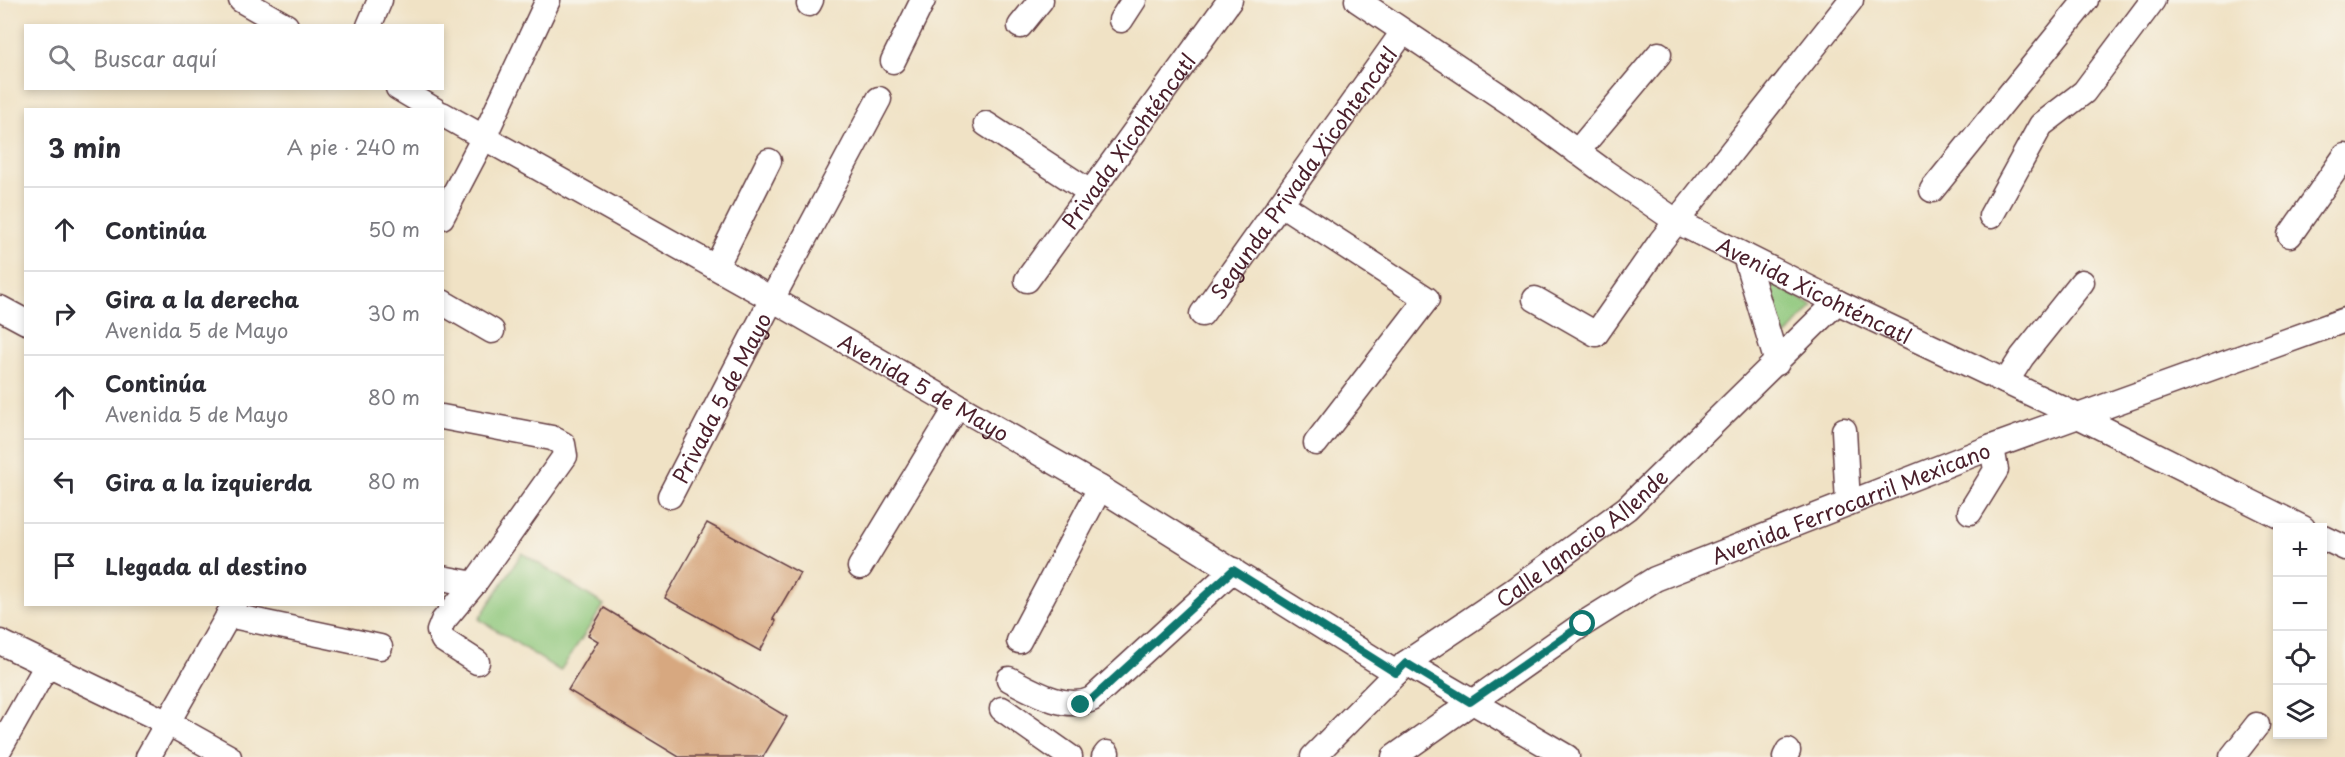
<!DOCTYPE html>
<html lang="es">
<head>
<meta charset="utf-8">
<style>
  :root { --surface:#fff; --page:#f2f2f3; --text:#2b2b33; --muted:#7c7c81; --line:#e1e1e2 }
  body { margin:0; font-family:"Playpen Sans",sans-serif; background:var(--page); color:var(--text) }
  .controls { position:absolute; right:18px; bottom:18px; display:grid; overflow:hidden; border-radius:0px; box-shadow:0 3px 9px #0003 }
  .controls button { width:54px; height:54px; display:grid; place-items:center; padding:0; border:0; border-bottom:2px solid var(--line); background:var(--surface); color:var(--text); font:30px sans-serif }
  .stop { position:absolute; width:18px; height:18px; margin:-14px; border:4px solid #0f766e; border-radius:50%; background:#fff }
  .stop.end { background:#0f766e; border-color:#fff; box-shadow:0 2px 6px #0008 }
  .list { margin:0; padding:0; list-style:none }
  h2 { display:flex; justify-content:space-between; align-items:center; height:78px; margin:0; padding:0 24px; font-size:26px }
  h2 small { font-size:20px; font-weight:400; color:var(--muted) }
  .list li { display:grid; grid-template-columns:39px 1fr auto; gap:18px; align-items:center; box-sizing:border-box; height:84px; padding:0 24px; border-top:2px solid var(--line) }
  .list b { display:block; font-size:22px; white-space:nowrap }
  .list p { margin:0; font-size:20px; white-space:nowrap; color:var(--muted) }
  .list em { font-size:20px; font-style:normal; color:var(--muted) }
  .icon { flex:none; width:33px; height:33px; fill:none; stroke:currentColor; stroke-width:2; stroke-linecap:round; stroke-linejoin:round }
  .map { position:relative; flex:none; width:2345px; height:757px; overflow:hidden }
  .search { position:absolute; background:var(--surface); box-shadow:0 3px 9px #0003; left:24px; top:24px; width:420px; height:66px; display:flex; align-items:center; gap:15px; box-sizing:border-box; padding:0 21px; border-radius:0px; color:var(--muted); font-size:22px }
  .panel { position:absolute; background:var(--surface); box-shadow:0 3px 9px #0003; left:24px; top:108px; width:420px; height:498px; border-radius:0px }
  .map>svg:first-child { display:block }
  .green { fill:#8ec77b; stroke:#6c7353; stroke-width:1.5 }
  .building { fill:#d7a880 }
  .lines { fill:none; stroke-linecap:round; stroke-linejoin:round }
  .minor-casing { stroke:#633c42; stroke-width:27 }
  .minor { stroke:#fff; stroke-width:24 }
  .route { stroke:#0f766e; stroke-width:8 }
  .labels { text-anchor:middle; dominant-baseline:central; stroke-width:6; stroke-linejoin:round; paint-order:stroke }
  .street-label { font-size:21px; fill:#4a1f2b; stroke:#f7f3e8 }
</style>
</head>
<body>
<div class="map">
<svg width="2345" height="757" viewBox="0 0 2345 757">
  <rect width="100%" height="100%" fill="#f7f3e8"/>
  <filter id="ink" filterUnits="userSpaceOnUse"><feTurbulence type="fractalNoise" baseFrequency=".0167" numOctaves="2"/><feDisplacementMap in="SourceGraphic" scale="12" xChannelSelector="R" yChannelSelector="G"/><feConvolveMatrix kernelMatrix="1 2 1 2 8 2 1 2 1" color-interpolation-filters="sRGB"/></filter>
  <filter id="wash" filterUnits="userSpaceOnUse"><feTurbulence type="fractalNoise" baseFrequency=".008" numOctaves="4" result="noise"/><feDisplacementMap in="SourceGraphic" scale="24" xChannelSelector="R" yChannelSelector="G"/><feGaussianBlur stdDeviation="1.35" result="paint"/><feColorMatrix in="noise" values="0 0 0 0 0 0 0 0 0 0 0 0 0 0 0 0 0 1.4 0 .05"/><feComposite in="paint" operator="in"/></filter>
  <g filter="url(#wash)">
    <rect width="100%" height="100%" fill="#f0e2c5"/>
    <g class="green">
      <path d="M1757,274L1813,306L1777,346Z"/>
      <path d="M522,553L604,605L560,671L479,619Z"/>
    </g>
    <g id="blocks">
      <g class="building">
        <path d="M707,523L800,573L773,619L776,621L760,651L665,598Z"/>
        <path d="M604,608L787,717L763,757H679L568,690L598,641L588,635Z"/>
      </g>
    </g>
  </g>
  <g filter="url(#ink)">
    <use href="#blocks" fill-opacity="0" stroke="#633c42" stroke-width="1.5"/>
    <g class="lines">
      <defs>
        <g id="minor">
          <path d="M241,0L286,26"/>
          <path id="s1" d="M1357,0L1512,104L1605,172L1676,221L1837,302L2078,416L2303,528"/>
          <path d="M809,4L811,0"/>
          <path d="M1121,20L1134,0"/>
          <path d="M369,26L380,0"/>
          <path d="M1020,26L1041,0"/>
          <path d="M893,61L923,0"/>
          <path d="M398,88L435,110"/>
          <path id="s2" d="M442,114L772,299L1100,488L1396,673"/>
          <path d="M986,124L1090,192"/>
          <path d="M1577,152L1659,54"/>
          <path d="M1932,190L2086,0"/>
          <path d="M1281,204L1427,299L1316,443"/>
          <path d="M1991,216L2041,125L2084,92L2153,0"/>
          <path d="M442,217L484,137L548,0"/>
          <path d="M2290,235L2345,156"/>
          <path d="M1745,256L1777,363"/>
          <path d="M716,267L769,161"/>
          <path id="s3" d="M1027,280L1230,0"/>
          <path d="M1535,299L1596,334L1661,241L1851,0"/>
          <path d="M442,302L492,331"/>
          <path d="M0,308L26,322"/>
          <path id="s4" d="M1202,314L1403,32"/>
          <path d="M2006,382L2022,357L2082,282"/>
          <path d="M442,417L552,438L563,444L565,456L474,584L443,621L439,631L443,640L477,662"/>
          <path d="M1844,430L1848,503"/>
          <path id="s5" d="M670,496L772,299L879,99"/>
          <path d="M1970,512L1996,470L1992,447"/>
          <path d="M2322,537L2345,548"/>
          <path d="M860,567L957,407"/>
          <path d="M442,578L474,584"/>
          <path d="M228,615L380,647"/>
          <path d="M1019,641L1100,488"/>
          <path d="M0,642L168,723L229,757"/>
          <path d="M1406,663L1567,757"/>
          <path d="M1009,679C1032,691 1066,712 1092,699L1233,570"/>
          <path d="M1002,709L1070,757"/>
          <path d="M0,748L47,665"/>
          <path d="M148,757L235,604"/>
          <path d="M1104,757L1107,753"/>
          <path id="s6" d="M1313,757L1406,663L1513,591L1627,508L1837,302"/>
          <path id="s7" d="M1394,757L1583,624L1655,579L1992,447L2345,320"/>
          <path d="M1785,757L1788,751"/>
          <path d="M2232,757L2257,725"/>
        </g>
      </defs>
      <use href="#minor" class="minor-casing"/>
      <use href="#minor" class="minor"/>
    </g>
  </g>
  <g class="lines" filter="url(#ink)">
    <path class="route" d="M1081,705L1092,699L1233,570L1396,673L1406,663L1470,702L1583,624"/>
  </g>
  <g class="labels">
    <g class="street-label">
      <text stroke="none"><textPath href="#s3" startOffset="172">Privada Xicohténcatl</textPath></text>
      <text stroke="none"><textPath href="#s4" startOffset="174">Segunda Privada Xicohtencatl</textPath></text>
      <text stroke="none"><textPath href="#s1" startOffset="543">Avenida Xicohténcatl</textPath></text>
      <text stroke="none"><textPath href="#s2" startOffset="554">Avenida 5 de Mayo</textPath></text>
      <text stroke="none"><textPath href="#s5" startOffset="111">Privada 5 de Mayo</textPath></text>
      <text stroke="none"><textPath href="#s7" startOffset="526">Avenida Ferrocarril Mexicano</textPath></text>
      <text stroke="none"><textPath href="#s6" startOffset="348">Calle Ignacio Allende</textPath></text>
    </g>
  </g>
</svg>
<div class="controls">
<button>+</button>
<button>−</button>
<button><svg class="icon" aria-label="locate" viewBox="0 0 24 24"><circle cx="12" cy="12" r="6"/><path d="M12 2v4M12 18v4M2 12h4M18 12h4"/></svg></button>
<button><svg class="icon" aria-label="layers" viewBox="0 0 24 24"><path d="M12 4l9 5-9 5-9-5zM3 14l9 5 9-5"/></svg></button>
</div>
<div class="stop" style="left:1583px;top:624px"></div>
<div class="stop end" style="left:1081px;top:705px"></div>
<div class="search"><svg class="icon" aria-label="search" viewBox="0 0 24 24"><circle cx="10" cy="10" r="6"/><path d="M15 15l6 6"/></svg>Buscar aquí</div>
<section class="panel">
<h2>3 min<small>A pie · 240 m</small></h2>
<ul class="list">
<li><svg class="icon" aria-label="ahead" viewBox="0 0 24 24"><path d="M12 20V5M6 11l6-6 6 6"/></svg><div><b>Continúa</b></div><em>50 m</em></li>
<li><svg class="icon" aria-label="right" viewBox="0 0 24 24"><path d="M7 20v-9h11M14 6l5 5-5 5"/></svg><div><b>Gira a la derecha</b><p>Avenida 5 de Mayo</p></div><em>30 m</em></li>
<li><svg class="icon" aria-label="ahead" viewBox="0 0 24 24"><path d="M12 20V5M6 11l6-6 6 6"/></svg><div><b>Continúa</b><p>Avenida 5 de Mayo</p></div><em>80 m</em></li>
<li><svg class="icon" aria-label="left" viewBox="0 0 24 24"><path d="M17 20v-9H6M10 6l-5 5 5 5"/></svg><div><b>Gira a la izquierda</b></div><em>80 m</em></li>
<li><svg class="icon" aria-label="arrive" viewBox="0 0 24 24"><path d="M6 21V4h12l-3 4 3 4H6"/></svg><div><b>Llegada al destino</b></div></li>
</ul>
</section>
</div>
</body>
</html>
